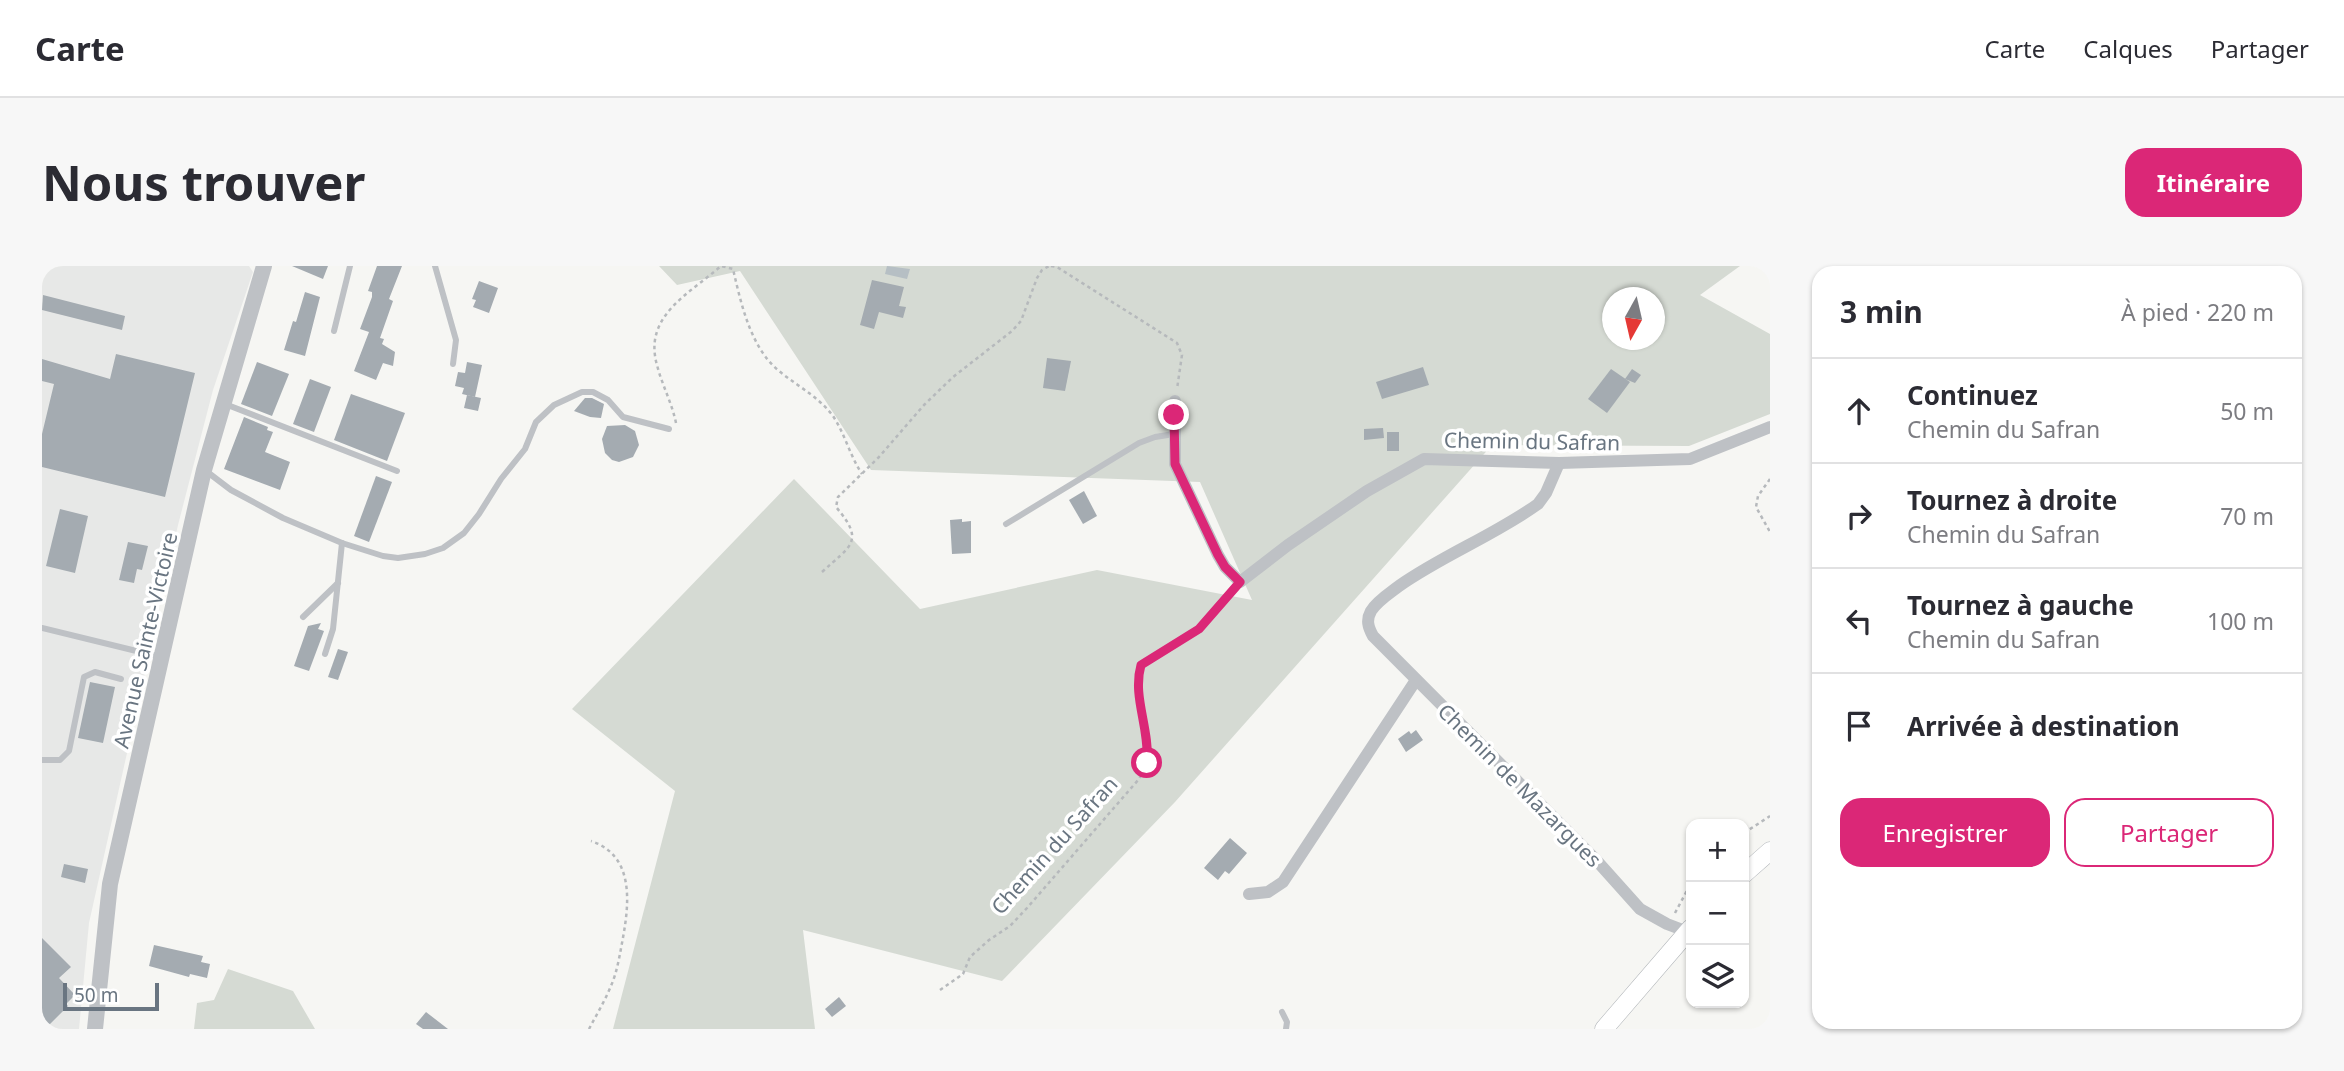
<!DOCTYPE html>
<html lang="fr">
<head>
<meta charset="utf-8">
<style>
  :root { --surface:#fff; --page:#f7f7f7; --text:#2b2b33; --muted:#7c7c81; --line:#e1e1e2; --accent:#db2777 }
  body { margin:0; font-family:"Noto Sans",sans-serif; background:var(--page); color:var(--text) }
  .controls { position:absolute; right:21px; bottom:21px; display:grid; overflow:hidden; border-radius:14px; box-shadow:0 2px 5px #0004 }
  .controls button { width:63px; height:63px; display:grid; place-items:center; padding:0; border:0; border-bottom:2px solid var(--line); background:var(--surface); color:var(--text); font:35px sans-serif }
  .compass { position:absolute; left:1560px; top:21px; width:63px; height:63px; border-radius:50%; background:var(--surface); box-shadow:0 2px 5px #0004; rotate:188deg }
  .scale { position:absolute; left:21px; bottom:18px; width:96px; box-sizing:border-box; padding-left:7px; border:4px solid #697581; border-top:0; font-size:19px; line-height:24px; white-space:nowrap; color:#697581; -webkit-text-stroke:5px #fff; paint-order:stroke }
  .stop { position:absolute; width:21px; height:21px; margin:-16px; border:5px solid #db2777; border-radius:50%; background:#fff }
  .stop.end { background:#db2777; border-color:#fff; box-shadow:0 2px 7px #0008 }
  .list { margin:0; padding:0; list-style:none }
  h2 { display:flex; justify-content:space-between; align-items:center; height:91px; margin:0; padding:0 28px; font-size:30px }
  h2 small { font-size:23px; font-weight:400; color:var(--muted) }
  .list li { display:grid; grid-template-columns:46px 1fr auto; gap:21px; align-items:center; box-sizing:border-box; height:105px; padding:0 28px; border-top:2px solid var(--line) }
  .list b { display:block; font-size:26px; white-space:nowrap }
  .list p { margin:0; font-size:23px; white-space:nowrap; color:var(--muted) }
  .list em { font-size:23px; font-style:normal; color:var(--muted) }
  .actions { display:flex; gap:14px; padding:21px 28px }
  .actions a { flex:1; padding:16px 0; border:2px solid var(--accent); border-radius:21px; text-align:center; font-size:24px; color:var(--accent) }
  .actions .main { background:var(--accent); color:#fff }
  .icon { flex:none; width:38px; height:38px; fill:none; stroke:currentColor; stroke-width:2; stroke-linecap:round; stroke-linejoin:round }
  .map { position:relative; flex:none; width:1728px; height:763px; overflow:hidden; border-radius:21px }
  header { display:flex; align-items:center; gap:42px; box-sizing:border-box; height:98px; padding:0 35px; background:var(--surface); border-bottom:2px solid var(--line) }
  header strong { font-size:33px }
  nav { display:flex; gap:38px; margin-inline-start:auto; font-size:24px }
  .intro { display:flex; align-items:center; justify-content:space-between; box-sizing:border-box; height:168px; padding:0 42px }
  h1 { margin:0; font-size:49px }
  .button { padding:18px 32px; border-radius:21px; background:var(--accent); color:#fff; font-size:24px; font-weight:700 }
  main { display:flex; gap:42px; padding:0 42px }
  aside { flex:1; background:var(--surface); border-radius:21px; box-shadow:0 2px 5px #0004 }
  .map>svg:first-child { display:block }
  .built { fill:#e7e8e7 }
  .green { fill:#d5dad3; fill-rule:evenodd }
  .water { fill:#b6bfc4 }
  .building { fill:#a4abb1 }
  .lines { fill:none; stroke-linecap:round; stroke-linejoin:round }
  .secondary-casing { stroke:#b1b5b9; stroke-width:19 }
  .path { stroke:#b6b9bc; stroke-width:2.5; stroke-dasharray:3.5 3.5; stroke-linecap:butt }
  .service { stroke:#bec1c5; stroke-width:6 }
  .minor { stroke:#bec1c5; stroke-width:12 }
  .tertiary { stroke:#bec1c5; stroke-width:16 }
  .secondary { stroke:#fff; stroke-width:18 }
  .route { stroke:#db2777; stroke-width:9 }
  .labels { text-anchor:middle; dominant-baseline:central; stroke-width:7; stroke-linejoin:round; paint-order:stroke }
  .street-label { font-size:21px; fill:#697581; stroke:#fff }
</style>
</head>
<body>
<header>
<strong>Carte</strong>
<nav><a>Carte</a><a>Calques</a><a>Partager</a></nav>
</header>
<div class="intro"><h1>Nous trouver</h1><a class="button">Itinéraire</a></div>
<main>
<div class="map">
<svg width="1728" height="763" viewBox="0 0 1728 763">
  <rect width="100%" height="100%" fill="#f6f6f3"/>
  <path class="built" d="M0,0H207L211,6L171,124L136,259L47,657L37,763H0Z"/>
  <g class="green">
    <path d="M617,0H1698L1658,29L1728,68V148L1647,180L1450,179L1133,536L960,715L761,664L773,763H571L633,525L530,443L752,213L878,343L1055,304L1210,334L1158,216L829,204L698,5L635,19ZM1570,32H1612V74H1570Z"/>
    <path d="M186,703L251,725L273,763H152L155,737L172,734Z"/>
  </g>
  <path class="water" d="M845,0L868,3L865,13L843,8Z"/>
  <g class="building">
    <path d="M250,0H286L281,13Z"/>
    <path d="M335,0H360L347,33L351,35L338,72L342,73L340,78L353,86L351,100L341,97L334,114L312,105L327,66L318,63L330,31V26L326,25Z"/>
    <path d="M830,14L862,21L857,40L864,41L861,52L837,46L832,63L818,59Z"/>
    <path d="M437,15L456,22L447,47L431,41L434,34L430,33Z"/>
    <path d="M263,26L278,31L263,90L242,84L251,55L254,56Z"/>
    <path d="M1,29L83,50L80,64L0,44Z"/>
    <path d="M74,88L153,107L123,231L0,201V168L12,118L0,115V93L68,113Z"/>
    <path d="M1005,92L1029,95L1023,125L1001,122Z"/>
    <path d="M215,96L247,108L230,150L199,138Z"/>
    <path d="M425,96L440,99L433,131L420,128L422,122L413,120L416,106L423,107Z"/>
    <path d="M1381,101L1387,119L1340,133L1334,116Z"/>
    <path d="M1569,103L1588,116L1565,147L1546,133Z"/>
    <path d="M1590,103L1599,109L1593,117L1583,113Z"/>
    <path d="M268,113L289,121L272,166L251,158Z"/>
    <path d="M309,128L363,147L345,195L292,174Z"/>
    <path d="M425,129L439,132L436,145L422,142Z"/>
    <path d="M543,132H550L562,138L559,152L548,151L532,145Z"/>
    <path d="M202,151L226,161L225,164L231,166L223,186L248,196L238,224L182,203Z"/>
    <path d="M583,159L593,165L597,179L591,191L577,196L570,194L563,187L560,173L565,160Z"/>
    <path d="M1341,162L1342,172L1322,174V163Z"/>
    <rect x="1345" y="166" width="12" height="19"/>
    <path d="M334,210L350,216L327,276L312,270Z"/>
    <path d="M1042,225L1055,250L1041,258L1027,234Z"/>
    <path d="M18,243L46,250L33,307L4,300Z"/>
    <path d="M920,253V256L929,255V287L910,288L908,254Z"/>
    <path d="M86,276L106,280L100,304L95,303L92,317L77,314Z"/>
    <path d="M279,357L276,363L282,365L267,405L252,400L266,360Z"/>
    <path d="M296,383L306,386L296,414L286,411Z"/>
    <path d="M48,416L73,421L61,477L36,472Z"/>
    <path d="M1374,464L1381,474L1364,486L1356,473L1367,465L1369,468Z"/>
    <path d="M1188,572L1205,587L1187,608L1183,605L1176,614L1162,602Z"/>
    <path d="M22,598L46,603L43,617L19,611Z"/>
    <path d="M0,672L29,701L17,712L33,729L24,738L26,740L3,763H0Z"/>
    <path d="M112,679L161,690L159,696L168,698L165,712L148,708L147,711L107,700Z"/>
    <path d="M797,731L804,740L790,751L783,743Z"/>
    <path d="M384,746L406,763H381L374,758Z"/>
  </g>
  <g class="lines">
    <defs>
      <g id="secondary">
        <path d="M1702,608L1728,585"/>
        <path d="M1562,763L1649,662"/>
      </g>
    </defs>
    <use href="#secondary" class="secondary-casing"/>
    <g class="path">
      <path d="M1009,0L1015,1L1135,77L1140,89L1135,123"/>
      <path d="M634,157C630,137 620,119 615,99C601,50 647,28 679,0L691,3C699,37 708,81 737,105C755,120 776,130 791,150C803,168 808,190 820,208"/>
      <path d="M1728,213L1716,230L1714,241L1728,266"/>
      <path d="M780,306C808,280 824,276 794,241L796,231L837,191L882,139L911,111L970,65L979,55L995,12L1000,4L1007,0"/>
      <path d="M1702,567L1728,550"/>
      <path d="M1633,647L1649,617"/>
      <path d="M898,724L921,708L928,691L947,674L968,660L985,642L1097,513C1103,501 1108,489 1106,476C1104,449 1091,426 1099,399L1157,363L1191,323"/>
      <path d="M547,763C556,746 567,728 573,709C576,699 578,688 580,677C587,640 594,590 549,575"/>
    </g>
    <g class="service">
      <path d="M393,0L414,74L411,98"/>
      <path d="M292,65L308,0"/>
      <path d="M183,138L355,205"/>
      <path d="M164,205L189,224L241,252L300,277L341,290L356,292L383,288L401,282L422,267L437,248L459,213L483,183L494,156L512,139L540,126H551L566,134L581,151L627,163"/>
      <path d="M964,258L1097,177L1113,171L1132,168"/>
      <path d="M261,351L296,317"/>
      <path d="M0,362L119,391"/>
      <path d="M283,388L291,363L300,277"/>
      <path d="M0,494H18L27,485L42,411L53,406L79,413"/>
      <path d="M1240,746L1245,756L1244,763"/>
    </g>
    <g class="minor">
      <path d="M1133,135V198L1176,289L1183,301L1198,316L1246,279L1325,225L1382,193L1517,197L1648,193L1728,161"/>
      <path d="M1517,197L1504,227L1496,238C1453,269 1401,289 1357,320C1348,327 1335,335 1329,345C1324,354 1326,361 1331,370L1555,595L1598,643L1625,658L1646,666"/>
      <path d="M1207,628L1226,626L1241,616L1374,414"/>
    </g>
    <path class="tertiary" d="M53,763L68,618L162,204L222,0"/>
    <use href="#secondary" class="secondary"/>
  </g>
  <g class="lines">
    <path class="route" d="M1105,497C1108,462 1090,431 1099,399L1157,363L1198,316L1183,301L1176,289L1133,198L1132,149"/>
  </g>
  <g class="labels">
    <g class="street-label">
      <text transform="translate(1490 175) rotate(1)">Chemin du Safran</text>
      <text transform="translate(103 374) rotate(-77)">Avenue Sainte-Victoire</text>
      <text transform="translate(1478 519) rotate(45)">Chemin de Mazargues</text>
      <text transform="translate(1012 579) rotate(-48)">Chemin du Safran</text>
    </g>
  </g>
</svg>
<div class="controls">
<button>+</button>
<button>−</button>
<button><svg class="icon" aria-label="layers" viewBox="0 0 24 24"><path d="M12 4l9 5-9 5-9-5zM3 14l9 5 9-5"/></svg></button>
</div>
<svg class="compass" viewBox="-18 -18 36 36"><path d="M0-13l5 13h-10z" fill="#e53935"/><path d="M0 13l5-13h-10z" fill="#7c7c81"/></svg>
<div class="scale">50 m</div>
<div class="stop" style="left:1105px;top:497px"></div>
<div class="stop end" style="left:1132px;top:149px"></div>
</div>
<aside>
<h2>3 min<small>À pied · 220 m</small></h2>
<ul class="list">
<li><svg class="icon" aria-label="ahead" viewBox="0 0 24 24"><path d="M12 20V5M6 11l6-6 6 6"/></svg><div><b>Continuez</b><p>Chemin du Safran</p></div><em>50 m</em></li>
<li><svg class="icon" aria-label="right" viewBox="0 0 24 24"><path d="M7 20v-9h11M14 6l5 5-5 5"/></svg><div><b>Tournez à droite</b><p>Chemin du Safran</p></div><em>70 m</em></li>
<li><svg class="icon" aria-label="left" viewBox="0 0 24 24"><path d="M17 20v-9H6M10 6l-5 5 5 5"/></svg><div><b>Tournez à gauche</b><p>Chemin du Safran</p></div><em>100 m</em></li>
<li><svg class="icon" aria-label="arrive" viewBox="0 0 24 24"><path d="M6 21V4h12l-3 4 3 4H6"/></svg><div><b>Arrivée à destination</b></div></li>
</ul>
<div class="actions"><a class="main">Enregistrer</a><a>Partager</a></div>
</aside>
</main>
</body>
</html>
